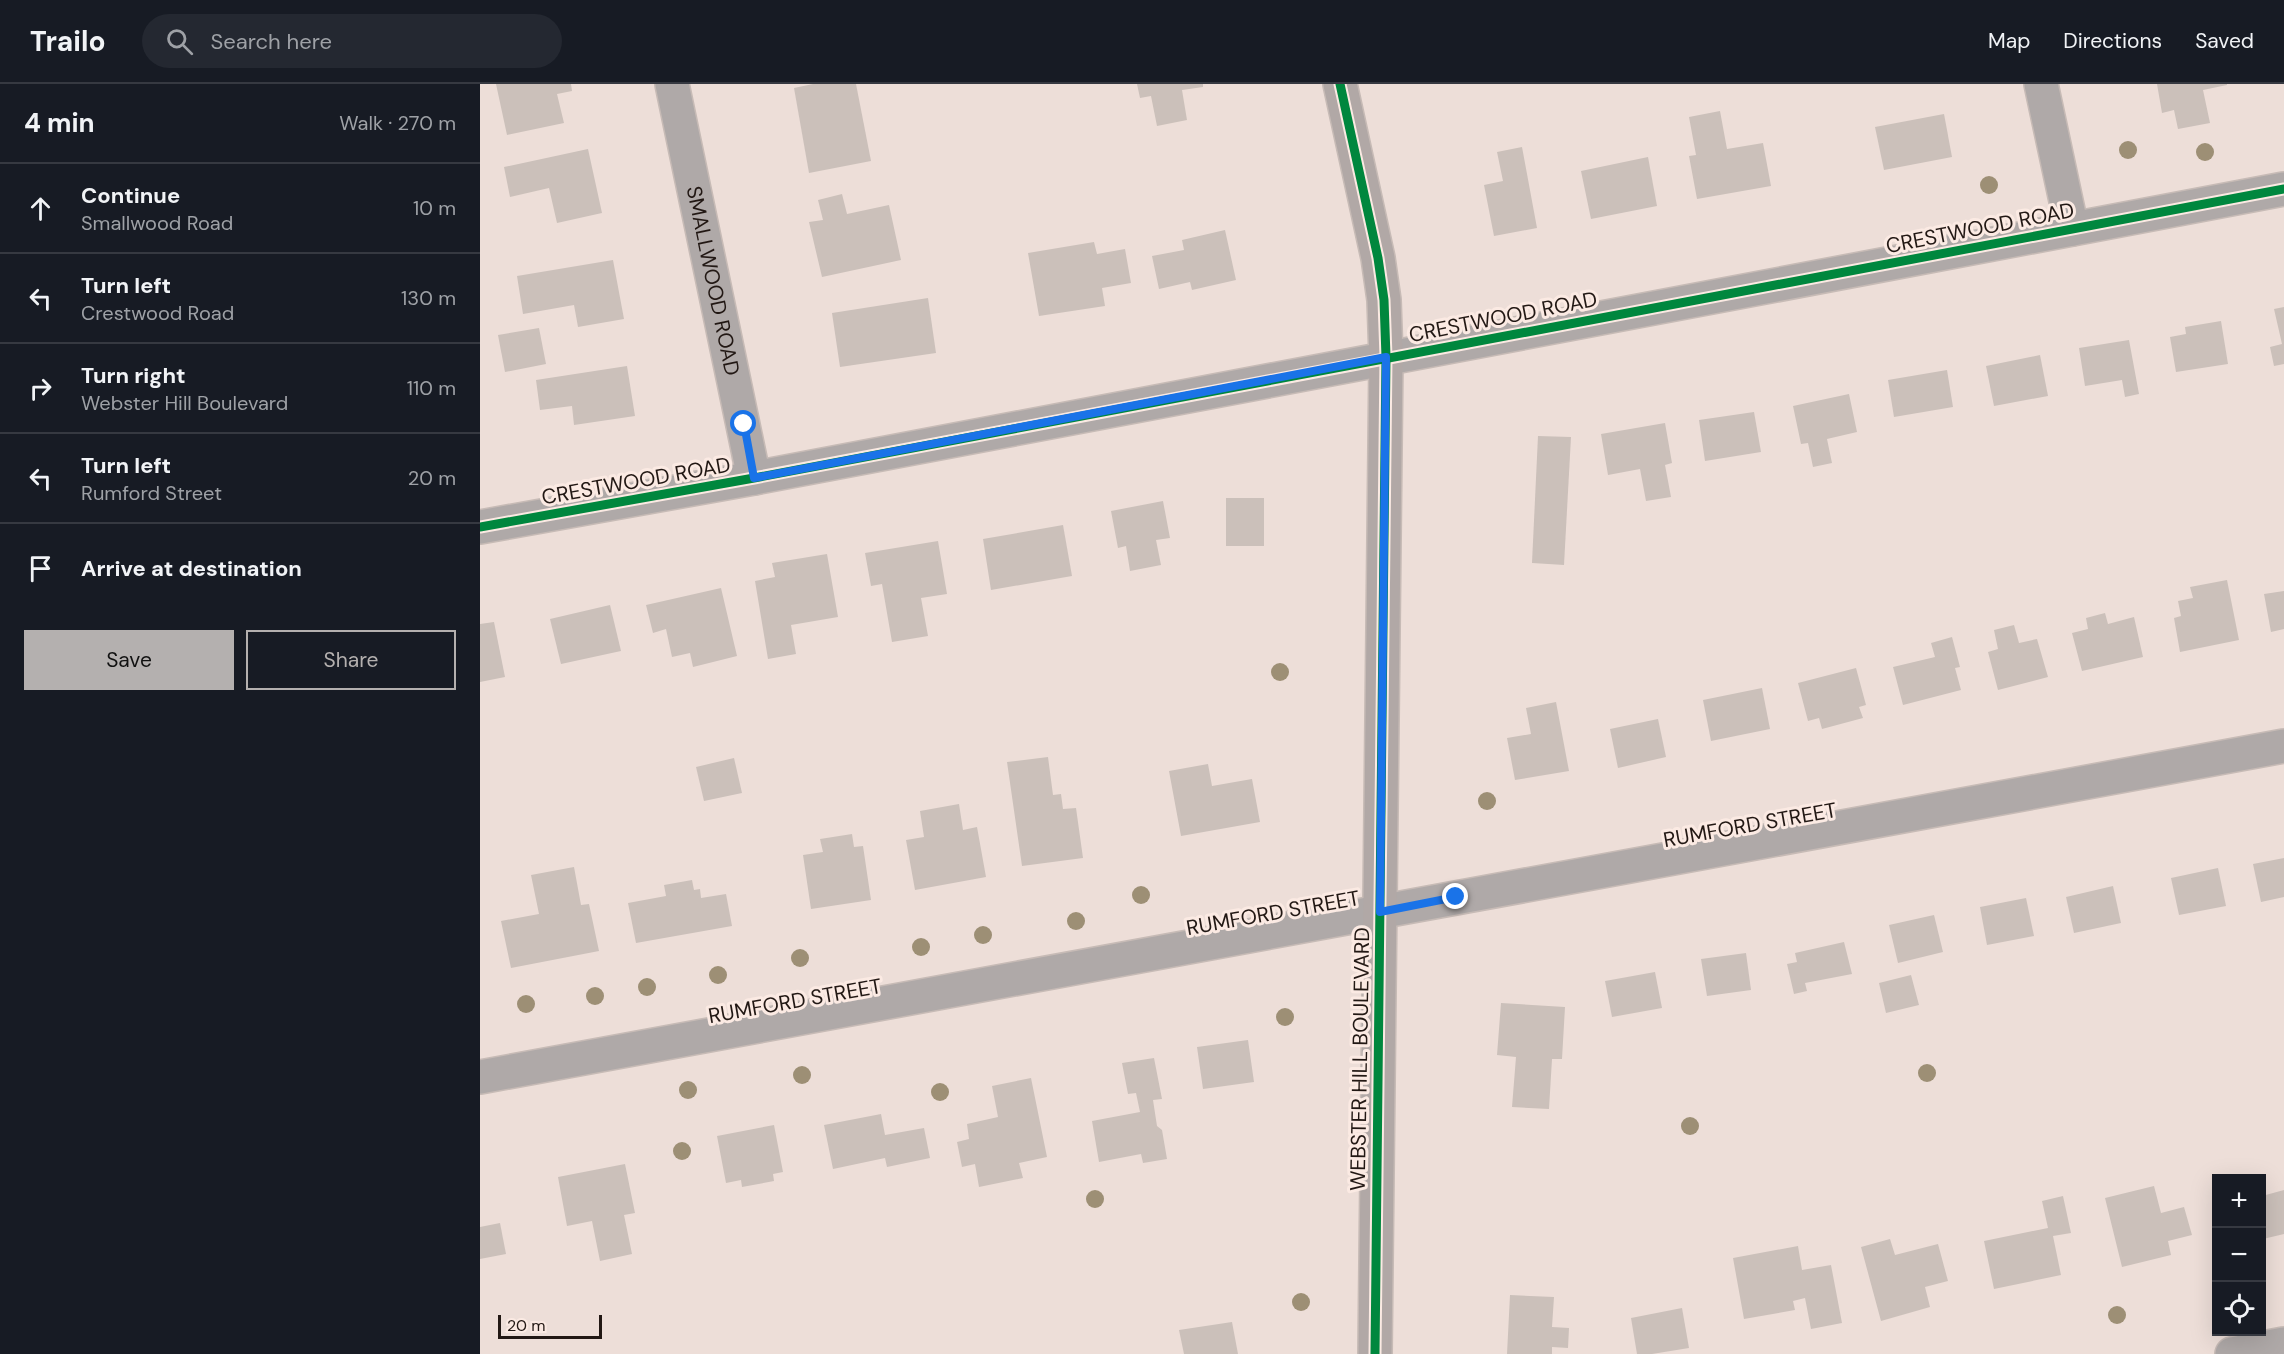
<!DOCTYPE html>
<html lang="en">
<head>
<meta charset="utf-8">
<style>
  :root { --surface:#171b24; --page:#242831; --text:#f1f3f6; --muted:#9ea1a6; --line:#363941; --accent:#b4b0af }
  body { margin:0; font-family:"DM Sans",sans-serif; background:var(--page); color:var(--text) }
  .controls { position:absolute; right:18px; bottom:18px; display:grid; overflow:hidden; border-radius:0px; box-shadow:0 6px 24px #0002 }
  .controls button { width:54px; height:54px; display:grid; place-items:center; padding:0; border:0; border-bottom:2px solid var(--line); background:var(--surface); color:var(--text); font:30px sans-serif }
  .scale { position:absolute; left:18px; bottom:15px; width:104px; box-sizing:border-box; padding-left:6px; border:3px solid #221814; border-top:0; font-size:16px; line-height:21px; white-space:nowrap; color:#221814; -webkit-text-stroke:4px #fbeae3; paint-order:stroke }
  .stop { position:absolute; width:18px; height:18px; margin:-14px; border:4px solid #1a73e8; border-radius:50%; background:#fff }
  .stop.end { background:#1a73e8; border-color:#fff; box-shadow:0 2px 6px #0008 }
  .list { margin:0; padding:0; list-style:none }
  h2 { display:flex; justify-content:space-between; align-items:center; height:78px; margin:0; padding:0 24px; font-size:26px }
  h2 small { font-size:20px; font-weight:400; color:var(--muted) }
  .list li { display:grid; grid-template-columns:39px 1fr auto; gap:18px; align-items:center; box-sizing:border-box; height:90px; padding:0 24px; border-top:2px solid var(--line) }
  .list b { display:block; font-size:22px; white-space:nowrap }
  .list p { margin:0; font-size:20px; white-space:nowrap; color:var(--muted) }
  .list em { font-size:20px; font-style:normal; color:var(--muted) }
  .actions { display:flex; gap:12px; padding:18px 24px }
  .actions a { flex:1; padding:14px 0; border:2px solid var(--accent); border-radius:0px; text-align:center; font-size:21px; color:var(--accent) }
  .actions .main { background:var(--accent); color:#111 }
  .icon { flex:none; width:33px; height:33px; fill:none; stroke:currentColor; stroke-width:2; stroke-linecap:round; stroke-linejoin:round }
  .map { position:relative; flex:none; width:1804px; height:1270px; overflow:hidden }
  header { display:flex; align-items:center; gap:36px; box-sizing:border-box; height:84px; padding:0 30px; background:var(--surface); border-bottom:2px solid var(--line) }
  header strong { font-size:28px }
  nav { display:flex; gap:33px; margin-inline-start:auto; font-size:21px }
  .search { width:420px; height:54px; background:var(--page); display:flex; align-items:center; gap:15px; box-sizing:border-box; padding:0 21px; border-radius:33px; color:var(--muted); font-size:22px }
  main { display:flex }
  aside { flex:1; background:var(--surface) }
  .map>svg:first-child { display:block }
  .building { fill:#cbc0ba }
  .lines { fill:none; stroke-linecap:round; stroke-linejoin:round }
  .street-casing { stroke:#c7bbb6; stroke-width:36 }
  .secondary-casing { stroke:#c7bbb6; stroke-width:36 }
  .street { stroke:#afa9a8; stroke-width:33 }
  .secondary { stroke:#b1a8a6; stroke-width:33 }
  .cycleway-casing { stroke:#fbeae3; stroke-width:13 }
  .cycleway { stroke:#00873e; stroke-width:9 }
  .tree { fill:#9d8f75 }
  .route { stroke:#1a73e8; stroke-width:8 }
  .labels { text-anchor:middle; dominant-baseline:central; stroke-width:6; stroke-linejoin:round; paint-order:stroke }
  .street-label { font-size:21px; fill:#221814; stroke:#fbeae3 }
</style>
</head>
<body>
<header>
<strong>Trailo</strong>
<div class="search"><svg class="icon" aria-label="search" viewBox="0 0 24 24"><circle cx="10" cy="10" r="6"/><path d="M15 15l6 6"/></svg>Search here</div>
<nav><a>Map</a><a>Directions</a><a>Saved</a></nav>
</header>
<main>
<aside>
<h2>4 min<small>Walk · 270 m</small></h2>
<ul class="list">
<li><svg class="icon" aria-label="ahead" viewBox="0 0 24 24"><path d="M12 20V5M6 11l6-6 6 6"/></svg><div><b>Continue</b><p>Smallwood Road</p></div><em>10 m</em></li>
<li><svg class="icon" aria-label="left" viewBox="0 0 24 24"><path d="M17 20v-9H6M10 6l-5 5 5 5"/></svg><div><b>Turn left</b><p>Crestwood Road</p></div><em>130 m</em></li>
<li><svg class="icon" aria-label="right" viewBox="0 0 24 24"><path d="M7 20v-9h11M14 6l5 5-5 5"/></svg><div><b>Turn right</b><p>Webster Hill Boulevard</p></div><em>110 m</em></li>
<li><svg class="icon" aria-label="left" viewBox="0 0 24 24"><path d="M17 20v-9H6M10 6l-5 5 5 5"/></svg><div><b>Turn left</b><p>Rumford Street</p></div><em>20 m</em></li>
<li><svg class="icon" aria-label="arrive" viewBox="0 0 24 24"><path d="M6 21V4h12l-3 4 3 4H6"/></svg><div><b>Arrive at destination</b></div></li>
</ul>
<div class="actions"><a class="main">Save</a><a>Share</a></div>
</aside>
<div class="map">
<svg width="1804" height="1270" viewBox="0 0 1804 1270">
  <rect width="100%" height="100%" fill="#edded8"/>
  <g class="building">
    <path d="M16,0H91L92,7L77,10L84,39L27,51Z"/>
    <path d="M333,0H376L391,77L329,89L314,4Z"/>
    <path d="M657,0H723V3L702,6L707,36L677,42L671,12L660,14Z"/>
    <path d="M1677,0H1747V1L1723,6L1730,39L1698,45L1694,26L1682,29Z"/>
    <path d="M1240,27L1247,65L1283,59L1291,102L1217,115L1209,72L1216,71L1209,33Z"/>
    <path d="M1464,30L1472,73L1404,86L1395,43Z"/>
    <path d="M1042,63L1057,144L1014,152L1004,101L1023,97L1017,68Z"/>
    <path d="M108,65L122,129L77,139L69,104L30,113L24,83Z"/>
    <path d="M1168,73L1177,122L1111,135L1101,87Z"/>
    <path d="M362,110L367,130L409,121L421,176L342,193L329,138L343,136L338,116Z"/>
    <path d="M745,146L756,196L712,206L710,198L679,205L672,172L704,166L702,156Z"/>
    <path d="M614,158L617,170L645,165L651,199L622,204L625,222L559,232L548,169Z"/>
    <path d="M133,176L144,235L98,243L94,221L43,230L37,192Z"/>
    <path d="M448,214L456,269L360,283L352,229Z"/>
    <path d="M1804,223V280L1794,282L1790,263L1802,260L1794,225Z"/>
    <path d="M1741,237L1748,280L1696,288L1690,253L1706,250L1705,243Z"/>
    <path d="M59,244L66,280L25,288L18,251Z"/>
    <path d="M1649,256L1659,310L1645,313L1642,296L1605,302L1599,264Z"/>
    <path d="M1560,271L1568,312L1514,322L1506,282Z"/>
    <path d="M147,282L155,332L94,341L92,322L60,326L56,296Z"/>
    <path d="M1467,286L1473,323L1414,333L1408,296Z"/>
    <path d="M1369,310L1377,348L1347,355L1352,379L1333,383L1328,359L1321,360L1313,322Z"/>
    <path d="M1274,328L1281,368L1225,377L1219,336Z"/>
    <path d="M1185,339L1192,379L1185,381L1191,413L1166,417L1160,385L1128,391L1121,350Z"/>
    <path d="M1058,352L1091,353L1084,481L1052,479Z"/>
    <rect x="746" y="414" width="38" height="48"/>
    <path d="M683,417L690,454L676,456L681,481L650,487L646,462L638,464L631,427Z"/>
    <path d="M583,441L592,492L511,506L503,455Z"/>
    <path d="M458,457L467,510L441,514L448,552L412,558L402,500L391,502L385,469Z"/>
    <path d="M347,470L358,533L311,541L316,570L288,575L275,497L295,493L292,479Z"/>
    <path d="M1747,496L1759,556L1700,568L1694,534L1701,532L1698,517L1713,514L1710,503Z"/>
    <path d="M241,504L257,572L213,583L210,569L192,573L186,545L173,549L166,521Z"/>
    <path d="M1804,507V545L1791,548L1784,510Z"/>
    <path d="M130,521L141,567L81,580L70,535Z"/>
    <path d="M1625,529L1628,540L1654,533L1663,573L1602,587L1592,549L1608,545L1606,534Z"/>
    <path d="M14,538L25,593L0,598V540Z"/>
    <path d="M1534,541L1539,559L1557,555L1568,593L1518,606L1508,568L1518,565L1514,546Z"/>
    <path d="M1472,553L1480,583L1475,584L1481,606L1423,621L1413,583L1455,573L1451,559Z"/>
    <path d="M1376,584L1386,621L1379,623L1383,634L1342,645L1339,634L1328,637L1318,599Z"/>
    <path d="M1282,604L1290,645L1231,657L1223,616Z"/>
    <path d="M1076,618L1089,687L1035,696L1027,654L1051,650L1046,624Z"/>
    <path d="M1178,635L1186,673L1138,684L1130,645Z"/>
    <path d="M568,673L573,711L581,710L583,725L596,724L603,774L542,782L527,678Z"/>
    <path d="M254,674L262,709L224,717L216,683Z"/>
    <path d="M728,680L732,702L772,695L780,738L701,752L689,687Z"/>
    <path d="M479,720L483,746L497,743L506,793L435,806L426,756L444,753L440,727Z"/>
    <path d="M372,750L374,763L383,762L391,816L331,825L323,771L343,768L340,755Z"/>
    <path d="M1804,774V813L1781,818L1773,780Z"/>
    <path d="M94,783L101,821L109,820L119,867L31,884L21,837L59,830L51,791Z"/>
    <path d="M1738,784L1746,822L1699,831L1691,794Z"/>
    <path d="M212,796L214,806L220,805L221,814L246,810L252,842L156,859L148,819L186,812L184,801Z"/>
    <path d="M1633,802L1641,839L1594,849L1586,813Z"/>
    <path d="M1546,814L1554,852L1507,861L1500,823Z"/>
    <path d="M1454,831L1463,868L1418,879L1409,841Z"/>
    <path d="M1364,858L1372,890L1325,899L1327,907L1314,910L1307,880L1317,878L1315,869Z"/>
    <path d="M1266,869L1271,906L1227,912L1221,875Z"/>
    <path d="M1175,888L1182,924L1132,933L1125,897Z"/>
    <path d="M1431,891L1439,921L1406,929L1399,899Z"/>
    <path d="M1021,919L1085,923L1082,975H1072L1069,1025L1032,1023L1036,973L1017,971Z"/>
    <path d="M768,956L774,998L723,1005L717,963Z"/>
    <path d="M674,974L682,1015L673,1016L677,1042L682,1046L687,1075L663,1079L661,1070L619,1078L612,1037L660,1028L656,1009L648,1010L642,979Z"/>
    <path d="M551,994L567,1073L539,1079L543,1094L499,1103L495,1080L482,1083L477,1058L489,1055L487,1040L518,1033L512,1002Z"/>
    <path d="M401,1030L405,1051L444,1044L450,1074L407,1083L405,1074L353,1085L344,1041Z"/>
    <path d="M294,1041L303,1088L293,1090L294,1097L262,1103L261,1096L246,1099L237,1052Z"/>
    <path d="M145,1080L155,1129L144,1131L152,1170L120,1177L112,1137L87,1142L78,1093Z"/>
    <path d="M1674,1102L1681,1129L1704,1123L1712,1151L1688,1157L1691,1171L1642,1183L1625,1114Z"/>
    <path d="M1804,1106V1150L1783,1155L1782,1112Z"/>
    <path d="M1583,1112L1591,1149L1573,1152L1581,1191L1514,1205L1504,1157L1568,1144L1562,1117Z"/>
    <path d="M20,1139L26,1170L0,1175V1143Z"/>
    <path d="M1410,1155L1415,1171L1458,1160L1468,1197L1445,1203L1450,1223L1401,1237L1381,1163Z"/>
    <path d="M1318,1162L1322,1186L1351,1181L1362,1239L1331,1245L1325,1214L1313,1217L1315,1226L1264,1235L1253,1174Z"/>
    <path d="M1030,1211L1074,1213L1072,1243L1089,1244L1088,1264L1072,1263V1270H1027Z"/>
    <path d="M1202,1224L1209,1264L1172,1270H1157L1151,1234Z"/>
    <path d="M752,1238L758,1270H704L699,1246Z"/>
  </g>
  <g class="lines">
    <defs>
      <g id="street">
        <path id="s1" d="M192,0L274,394"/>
        <path d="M1561,0L1592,145"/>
        <path d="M0,443L274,394L1804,105"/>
        <path d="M0,993L1804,662"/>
        <path d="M1752,1270L1804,1260"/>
      </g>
      <path id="secondary" d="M860,0L898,174L904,216L906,273L895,1270"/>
    </defs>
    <use href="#street" class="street-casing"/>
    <use href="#secondary" class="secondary-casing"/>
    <use href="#street" class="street"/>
    <use href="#secondary" class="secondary"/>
    <defs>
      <g id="cycleway">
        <path d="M860,0L898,174L904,216L906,273L895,1270"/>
        <path d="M0,443L274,394L1804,105"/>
      </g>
    </defs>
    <use href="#cycleway" class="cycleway-casing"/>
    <use href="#cycleway" class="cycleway"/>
  </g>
  <g class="tree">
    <circle cx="1648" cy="66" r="9"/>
    <circle cx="1725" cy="68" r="9"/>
    <circle cx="1509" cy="101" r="9"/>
    <circle cx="800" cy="588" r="9"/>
    <circle cx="1007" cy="717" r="9"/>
    <circle cx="661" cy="811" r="9"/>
    <circle cx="596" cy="837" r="9"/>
    <circle cx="503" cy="851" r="9"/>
    <circle cx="441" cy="863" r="9"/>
    <circle cx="320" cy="874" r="9"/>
    <circle cx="238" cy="891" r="9"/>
    <circle cx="167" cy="903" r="9"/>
    <circle cx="115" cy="912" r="9"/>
    <circle cx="46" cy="920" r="9"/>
    <circle cx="805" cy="933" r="9"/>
    <circle cx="1447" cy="989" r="9"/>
    <circle cx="322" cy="991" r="9"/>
    <circle cx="208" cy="1006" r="9"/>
    <circle cx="460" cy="1008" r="9"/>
    <circle cx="1210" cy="1042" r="9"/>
    <circle cx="202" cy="1067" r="9"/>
    <circle cx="615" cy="1115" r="9"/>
    <circle cx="821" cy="1218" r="9"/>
    <circle cx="1637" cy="1231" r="9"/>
  </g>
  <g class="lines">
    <path class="route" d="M264,340L274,394L906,273L900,828L976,813"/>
  </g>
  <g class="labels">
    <g class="street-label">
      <text transform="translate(1500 144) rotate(-11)">CRESTWOOD ROAD</text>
      <text stroke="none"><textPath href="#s1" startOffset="201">SMALLWOOD ROAD</textPath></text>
      <text transform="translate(1023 233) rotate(-11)">CRESTWOOD ROAD</text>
      <text transform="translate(156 397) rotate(-10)">CRESTWOOD ROAD</text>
      <text transform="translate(1270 741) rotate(-10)">RUMFORD STREET</text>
      <text transform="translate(793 829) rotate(-10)">RUMFORD STREET</text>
      <text transform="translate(315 917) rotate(-10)">RUMFORD STREET</text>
      <text transform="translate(880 975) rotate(-89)">WEBSTER HILL BOULEVARD</text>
    </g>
  </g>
</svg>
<div class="controls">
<button>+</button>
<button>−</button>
<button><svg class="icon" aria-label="locate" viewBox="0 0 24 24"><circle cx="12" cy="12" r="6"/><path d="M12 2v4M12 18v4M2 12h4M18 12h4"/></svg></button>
</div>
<div class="scale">20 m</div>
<div class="stop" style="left:264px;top:340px"></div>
<div class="stop end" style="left:976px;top:813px"></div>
</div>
</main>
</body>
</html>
